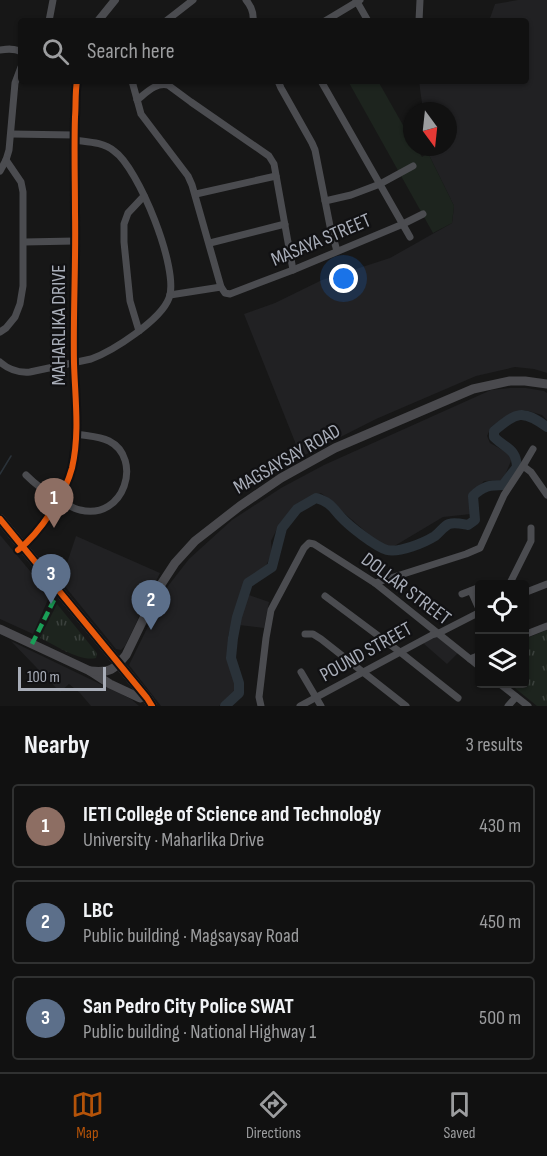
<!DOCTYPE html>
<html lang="en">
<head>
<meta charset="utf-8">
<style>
  :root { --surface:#111; --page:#1e1f1f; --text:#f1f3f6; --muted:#9c9d9f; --line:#303131; --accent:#b45309 }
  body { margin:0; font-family:"Sofia Sans Condensed",sans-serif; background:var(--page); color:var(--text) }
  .controls { position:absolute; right:18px; bottom:18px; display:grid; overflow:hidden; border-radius:6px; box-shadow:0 2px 4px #0004 }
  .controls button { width:54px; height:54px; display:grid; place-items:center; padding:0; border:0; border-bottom:2px solid var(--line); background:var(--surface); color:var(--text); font:30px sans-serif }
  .compass { position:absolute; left:403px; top:102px; width:54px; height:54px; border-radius:50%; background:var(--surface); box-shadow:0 2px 4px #0004; rotate:165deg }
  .scale { position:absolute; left:18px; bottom:15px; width:88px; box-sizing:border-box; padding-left:6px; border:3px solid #a8adb8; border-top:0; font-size:16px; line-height:21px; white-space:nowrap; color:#a8adb8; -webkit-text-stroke:4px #111113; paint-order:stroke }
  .you { position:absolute; left:344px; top:279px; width:21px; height:21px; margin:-15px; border:4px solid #fff; border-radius:50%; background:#1a73e8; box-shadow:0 0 0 9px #1a73e833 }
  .badge { display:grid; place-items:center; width:39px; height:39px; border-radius:50%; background:var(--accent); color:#fff; font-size:20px; font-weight:700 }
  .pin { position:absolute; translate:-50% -50px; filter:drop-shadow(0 2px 3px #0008) }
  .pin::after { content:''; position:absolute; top:32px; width:21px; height:18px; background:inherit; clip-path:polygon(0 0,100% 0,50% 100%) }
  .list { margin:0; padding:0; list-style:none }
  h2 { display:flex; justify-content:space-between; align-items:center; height:78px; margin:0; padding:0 24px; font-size:26px }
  h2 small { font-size:20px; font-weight:400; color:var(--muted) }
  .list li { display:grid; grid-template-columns:39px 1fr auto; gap:18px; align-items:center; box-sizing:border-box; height:84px; margin:0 12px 12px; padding:0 12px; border:2px solid var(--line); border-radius:6px }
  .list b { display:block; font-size:22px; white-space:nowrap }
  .list p { margin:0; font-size:20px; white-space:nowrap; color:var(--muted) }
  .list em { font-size:20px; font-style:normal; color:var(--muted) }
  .icon { flex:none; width:33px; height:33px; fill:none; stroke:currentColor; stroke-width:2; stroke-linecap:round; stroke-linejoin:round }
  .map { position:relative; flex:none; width:547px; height:706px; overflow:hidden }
  .search { position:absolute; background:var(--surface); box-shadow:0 2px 4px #0004; left:18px; right:18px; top:18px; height:66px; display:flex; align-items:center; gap:15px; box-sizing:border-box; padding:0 21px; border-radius:6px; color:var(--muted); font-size:22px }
  .sheet { height:366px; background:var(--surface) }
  nav { display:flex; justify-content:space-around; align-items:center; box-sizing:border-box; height:84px; border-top:2px solid var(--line); background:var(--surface); font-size:16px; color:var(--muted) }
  nav a { display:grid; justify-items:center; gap:3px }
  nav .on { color:var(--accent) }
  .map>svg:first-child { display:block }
  .built { fill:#212123 }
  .green { fill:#1d241e }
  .park { fill:url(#park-tufts) }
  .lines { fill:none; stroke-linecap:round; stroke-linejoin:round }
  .stream { stroke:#2a3239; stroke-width:1.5 }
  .river { stroke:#2a3239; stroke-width:10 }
  .minor { stroke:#4b4c50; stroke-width:7 }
  .tertiary { stroke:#4b4c50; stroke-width:8 }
  .secondary { stroke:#4a4a4e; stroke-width:9 }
  .trunk { stroke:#4e4e52; stroke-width:10 }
  .quiet { stroke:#1a9f57; stroke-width:4.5; stroke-dasharray:9 4.5; stroke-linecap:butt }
  .cycleway-casing { stroke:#111113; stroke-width:10 }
  .cycleway { stroke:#e8590c; stroke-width:6 }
  .labels { text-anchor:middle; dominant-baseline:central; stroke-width:4.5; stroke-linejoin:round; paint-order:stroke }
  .street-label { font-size:20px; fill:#a8adb8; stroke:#111113 }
</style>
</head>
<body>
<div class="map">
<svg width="547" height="706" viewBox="0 0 547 706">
  <defs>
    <pattern id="park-tufts" width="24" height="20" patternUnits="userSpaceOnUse" patternTransform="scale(1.5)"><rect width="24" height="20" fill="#1d241e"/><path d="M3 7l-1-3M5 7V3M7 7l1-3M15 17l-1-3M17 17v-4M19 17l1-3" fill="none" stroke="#3b413d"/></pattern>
  </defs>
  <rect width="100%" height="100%" fill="#171717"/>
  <g class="built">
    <path d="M518,0H547V373L534,369L515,367L476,376L376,419L301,457L244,314L275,303L322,280L390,258L452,223L454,206L428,153L427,147H448V111H423L419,81H526V21H489L495,4Z"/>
    <path d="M510,388H526L544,391L547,393V420L542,415L525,410L502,419L491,427L487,436L490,443L513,456L503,480L484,481L470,495L471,514L443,517L391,548L381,545L321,493L292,510L280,523L271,541L272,553L264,570L242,588L228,636V654L235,683L234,695L219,706H161L129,665L168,586L189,559L232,520L281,488L324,465L491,390Z"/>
    <path d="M0,535L50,595L33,634L0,619Z"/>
    <path d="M76,536L160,573L125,646L121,650L116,649L63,584L68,574L65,569Z"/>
    <path d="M246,594L269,602L264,628L239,625Z"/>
    <path d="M437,636L459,652L447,664L423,643Z"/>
    <path d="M11,641L121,694L131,699L139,706H91L80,693L69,684L60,692Z"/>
  </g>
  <path class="green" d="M348,81H378L412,141V147H416L422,157L428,153L454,206L452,223L433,233Z"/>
  <g class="park">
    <path d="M57,604L96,652L97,654L96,658C80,662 55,645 40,638Z"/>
    <path d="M547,630V706H537L510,684H524L525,639Z"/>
  </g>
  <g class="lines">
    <path class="stream" d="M0,474L11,456"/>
    <path class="river" d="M225,706L239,693V683L231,658L233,638L237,617L248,583L272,567L282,528L297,509L316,498C330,502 332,507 341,517C349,526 376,547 387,550C399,553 424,543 435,536C440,532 444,526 449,524C455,522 462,524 468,525L475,520L473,496C483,486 490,485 503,485L517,467C516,448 506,449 494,437V431C517,412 522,409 547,427"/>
    <g class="minor">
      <path d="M246,0C251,6 254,13 253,21"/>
      <path d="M356,0L368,21"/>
      <path d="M49,21L53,0"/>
      <path d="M166,21L193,0"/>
      <path d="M325,21L360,0"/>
      <path d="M419,21L420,0"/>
      <path d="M0,50C7,49 15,48 21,52"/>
      <path d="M132,81L141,114L188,176L192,185L221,287L225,293L230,294L293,270L403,224L423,214"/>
      <path d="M278,81L281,88L312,143L315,150L330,226L337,251"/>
      <path d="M321,81L410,237"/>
      <path d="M137,100C146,93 156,82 168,85L191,102L269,156L274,164L293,270"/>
      <path d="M11,134L74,135"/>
      <path d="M0,171L6,160L9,150L15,83L21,67"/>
      <path d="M196,194L276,176"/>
      <path d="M325,201L351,195L380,184L413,166"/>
      <path d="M24,242L75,241"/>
      <path d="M210,243L285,224"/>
      <path d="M170,295L221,287"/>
      <path d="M139,331L130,301L124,242V224L128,213L144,196"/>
      <path d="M0,332L6,328L15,317L20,304L23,286V192L21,182L6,160"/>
      <path d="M0,362C9,370 18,373 30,372L91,359C113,351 161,320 169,298C180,270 138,167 114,151C103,142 88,142 74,140"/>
      <path d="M523,466L531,472L547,495"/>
      <path d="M26,475C36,485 47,493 59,500C66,503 73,509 80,510C125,521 143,458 109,441C99,436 87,436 77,434"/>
      <path d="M375,583L466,554L480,548L504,495L523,466L533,449"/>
      <path d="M511,584L510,583L531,541V528"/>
      <path d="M471,591L480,611"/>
      <path d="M524,593L547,584"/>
      <path d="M462,594L480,587"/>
      <path d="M325,596L400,652L458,698"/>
      <path d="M305,634H313L321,639L406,706"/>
      <path d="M524,635L547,626"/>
      <path d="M470,659L480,655"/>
      <path d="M301,672L321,706"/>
      <path d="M500,684L528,706"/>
      <path d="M261,706L259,697L266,638L271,610L304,548L309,543L314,544L375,583L480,667"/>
      <path d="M300,706L432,635L439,633L480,612"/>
      <path d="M508,706L516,697"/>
    </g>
    <g class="tertiary">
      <path d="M98,21L115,0"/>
      <path d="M18,550C40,533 65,495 72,468C80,433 75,398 74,363C73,313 76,263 75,213C75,181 74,149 75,117C76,105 75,93 77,81"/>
    </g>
    <g class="secondary">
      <path d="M0,629L90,671L110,684L140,698"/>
      <path d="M90,671C110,673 114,670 126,655L158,589L175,563L195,541L240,506L281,478L335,448L473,389L510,381H525L547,384"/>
    </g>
    <path class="trunk" d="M0,519L147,698L152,706"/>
    <path class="quiet" d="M32,644L54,600L57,598"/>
    <defs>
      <g id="cycleway">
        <path d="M0,519L147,698L152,706"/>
        <path d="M18,550C40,533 65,495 72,468C80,433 75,398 74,363C73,313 76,263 75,213C75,181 74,149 75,117C76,105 75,93 77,81"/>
      </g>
    </defs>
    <use href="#cycleway" class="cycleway-casing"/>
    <use href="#cycleway" class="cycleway"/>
  </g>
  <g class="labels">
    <g class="street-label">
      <text transform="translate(321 240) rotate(-23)">MASAYA STREET</text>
      <text transform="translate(59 325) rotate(-90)">MAHARLIKA DRIVE</text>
      <text transform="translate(287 459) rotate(-30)">MAGSAYSAY ROAD</text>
      <text transform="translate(406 589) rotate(37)">DOLLAR STREET</text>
      <text transform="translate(366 652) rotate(-29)">POUND STREET</text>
    </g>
  </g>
</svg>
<div class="controls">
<button><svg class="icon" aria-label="locate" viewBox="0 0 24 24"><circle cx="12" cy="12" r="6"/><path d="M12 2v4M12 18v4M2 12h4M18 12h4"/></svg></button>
<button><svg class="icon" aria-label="layers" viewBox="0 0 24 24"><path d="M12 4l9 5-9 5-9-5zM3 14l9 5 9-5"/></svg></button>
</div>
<svg class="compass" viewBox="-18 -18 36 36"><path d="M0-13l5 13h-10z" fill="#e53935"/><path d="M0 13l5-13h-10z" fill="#9c9d9f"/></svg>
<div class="scale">100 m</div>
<div class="you"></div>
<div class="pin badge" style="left:54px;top:528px;background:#8d6e63">1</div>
<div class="pin badge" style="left:151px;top:630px;background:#5c6f8a">2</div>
<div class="pin badge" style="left:51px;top:604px;background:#5c6f8a">3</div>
<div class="search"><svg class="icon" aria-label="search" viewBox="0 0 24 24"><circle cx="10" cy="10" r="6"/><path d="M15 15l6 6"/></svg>Search here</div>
</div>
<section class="sheet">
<h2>Nearby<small>3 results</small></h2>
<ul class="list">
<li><span class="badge" style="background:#8d6e63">1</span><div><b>IETI College of Science and Technology</b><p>University · Maharlika Drive</p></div><em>430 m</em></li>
<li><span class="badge" style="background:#5c6f8a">2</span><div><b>LBC</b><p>Public building · Magsaysay Road</p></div><em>450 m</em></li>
<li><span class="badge" style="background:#5c6f8a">3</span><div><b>San Pedro City Police SWAT</b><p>Public building · National Highway 1</p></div><em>500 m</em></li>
</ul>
</section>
<nav>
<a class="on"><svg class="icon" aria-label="map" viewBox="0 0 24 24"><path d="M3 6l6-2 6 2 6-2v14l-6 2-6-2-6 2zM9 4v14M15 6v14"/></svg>Map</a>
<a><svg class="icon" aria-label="directions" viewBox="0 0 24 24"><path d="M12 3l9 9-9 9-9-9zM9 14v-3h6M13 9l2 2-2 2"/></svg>Directions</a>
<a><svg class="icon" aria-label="saved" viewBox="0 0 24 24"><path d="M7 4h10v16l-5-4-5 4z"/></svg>Saved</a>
</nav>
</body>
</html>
